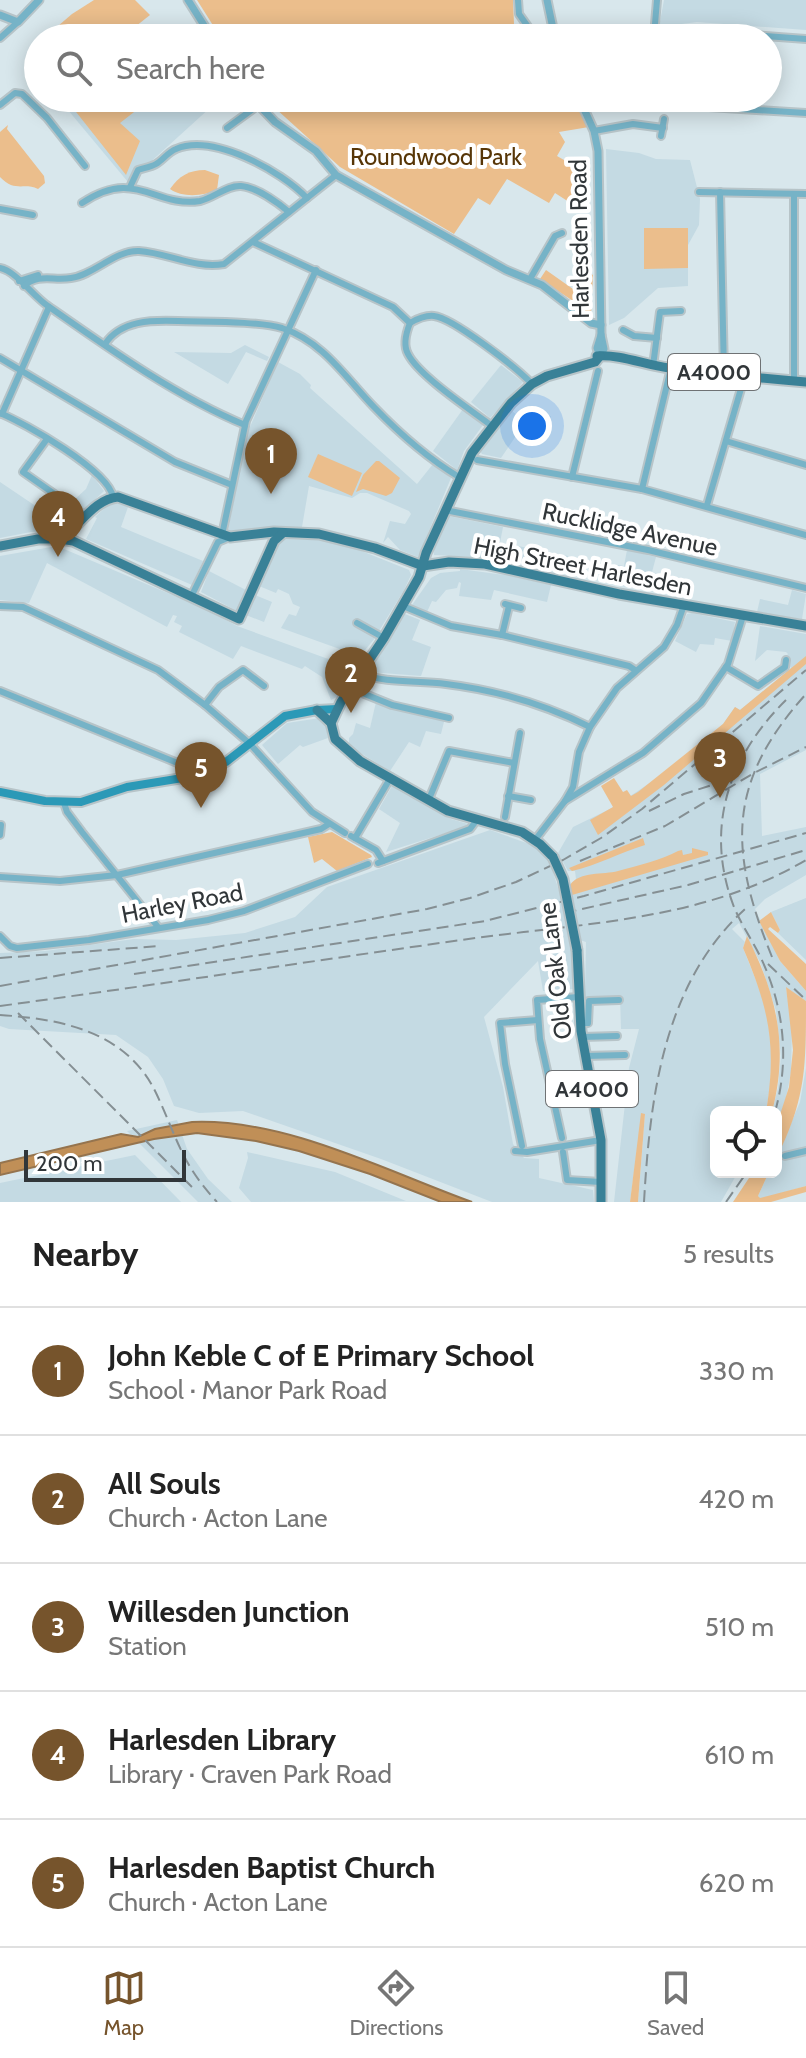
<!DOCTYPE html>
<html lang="en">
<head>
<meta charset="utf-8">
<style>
  :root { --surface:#fff; --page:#f2f2f2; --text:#222; --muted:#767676; --line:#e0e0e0; --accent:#76542c }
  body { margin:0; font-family:Cabin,sans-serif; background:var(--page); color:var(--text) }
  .controls { position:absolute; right:24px; bottom:24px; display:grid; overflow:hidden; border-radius:12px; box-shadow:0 4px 20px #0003 }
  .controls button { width:72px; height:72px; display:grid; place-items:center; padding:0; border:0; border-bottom:2px solid var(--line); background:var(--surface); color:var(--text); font:40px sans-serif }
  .scale { position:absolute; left:24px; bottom:20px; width:162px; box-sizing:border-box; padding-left:8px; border:4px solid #313639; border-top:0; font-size:22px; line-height:28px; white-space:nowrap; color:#313639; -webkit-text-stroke:6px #fff; paint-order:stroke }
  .you { position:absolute; left:532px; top:426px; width:28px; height:28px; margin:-20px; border:6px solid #fff; border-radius:50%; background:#1a73e8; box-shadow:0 0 0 12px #1a73e833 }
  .badge { display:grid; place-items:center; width:52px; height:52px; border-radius:50%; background:var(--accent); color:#fff; font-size:26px; font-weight:700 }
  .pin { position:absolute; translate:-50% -66px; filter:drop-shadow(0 2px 4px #0008) }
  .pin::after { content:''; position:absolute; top:42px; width:28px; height:24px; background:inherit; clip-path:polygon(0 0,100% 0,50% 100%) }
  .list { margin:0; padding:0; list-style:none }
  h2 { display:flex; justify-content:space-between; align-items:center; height:104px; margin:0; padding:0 32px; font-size:34px }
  h2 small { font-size:26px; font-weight:400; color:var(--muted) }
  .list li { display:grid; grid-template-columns:52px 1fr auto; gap:24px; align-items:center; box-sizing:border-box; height:128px; padding:0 32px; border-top:2px solid var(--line) }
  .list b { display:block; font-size:30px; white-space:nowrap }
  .list p { margin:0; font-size:26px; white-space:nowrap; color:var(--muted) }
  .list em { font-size:26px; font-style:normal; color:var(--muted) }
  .icon { flex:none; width:44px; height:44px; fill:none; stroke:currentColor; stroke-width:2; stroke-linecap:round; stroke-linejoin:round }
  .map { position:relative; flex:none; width:806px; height:1202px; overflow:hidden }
  .search { position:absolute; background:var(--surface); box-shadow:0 4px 20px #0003; left:24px; right:24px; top:24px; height:88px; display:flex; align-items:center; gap:20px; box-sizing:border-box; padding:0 28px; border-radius:44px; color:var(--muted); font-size:30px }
  .sheet { height:744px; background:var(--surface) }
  nav { display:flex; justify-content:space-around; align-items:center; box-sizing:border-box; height:112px; border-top:2px solid var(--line); background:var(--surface); font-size:22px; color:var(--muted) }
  nav a { display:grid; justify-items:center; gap:4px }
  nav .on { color:var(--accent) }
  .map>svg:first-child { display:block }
  .built { fill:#c4dae3 }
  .green { fill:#ebbe8c }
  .water { fill:#c08f57; stroke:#95744e; stroke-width:2 }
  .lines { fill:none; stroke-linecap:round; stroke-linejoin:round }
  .minor-casing { stroke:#b7c4c8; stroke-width:10 }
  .tertiary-casing { stroke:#b7c4c8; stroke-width:11 }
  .secondary-casing { stroke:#b7c4c8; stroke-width:12 }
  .primary-casing { stroke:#b7c4c8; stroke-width:13 }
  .minor { stroke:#76b3c7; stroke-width:6 }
  .tertiary { stroke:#76b3c7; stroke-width:7 }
  .secondary { stroke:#2b99b7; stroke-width:8 }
  .primary { stroke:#398197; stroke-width:9 }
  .rail { stroke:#858f93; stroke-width:2; stroke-dasharray:12 6; stroke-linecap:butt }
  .primary-bridge-casing { stroke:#b7c4c8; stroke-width:13; stroke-linecap:butt }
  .primary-bridge { stroke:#398197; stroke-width:9 }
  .labels { text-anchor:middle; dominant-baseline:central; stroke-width:8; stroke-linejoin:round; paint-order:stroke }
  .shield { fill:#fff; stroke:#6f7274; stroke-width:2 }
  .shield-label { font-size:22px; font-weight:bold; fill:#313639 }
  .park-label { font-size:24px; fill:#573607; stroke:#fff }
  .street-label { font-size:24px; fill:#313639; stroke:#fff }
</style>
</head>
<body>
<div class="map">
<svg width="806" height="1202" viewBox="0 0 806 1202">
  <rect width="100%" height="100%" fill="#d8e7ec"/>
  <g class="built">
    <path d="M664,0H806V30L697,22L659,27Z"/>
    <path d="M58,98H205L211,107L146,166L137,169L128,182Z"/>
    <path d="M606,149L639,153L656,159L690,160L700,199L699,225L688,245V286L658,288L624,318L609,325Z"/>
    <path d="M245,345L269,357L267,361L246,352L228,384L174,352L231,353Z"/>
    <path d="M278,362L300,374L311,385L310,388L417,484L433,464L451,478L418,557L400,550L388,537L383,543L390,521L405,524L411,514L409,511L367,493H360L352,498L309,486L302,527L228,531L246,436Z"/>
    <path d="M501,365L523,382L490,418L471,402Z"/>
    <path d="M463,409L483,425L464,451L457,470L433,451Z"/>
    <path d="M511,410L530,426L541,414L551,416L545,440L518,433L501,458L482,454L480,451Z"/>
    <path d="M92,475L104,491L85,509L73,501L86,489Z"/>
    <path d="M0,482L49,515L59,503L77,516L61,530L31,532L0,538Z"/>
    <path d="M116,503L128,507L121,527L203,561L192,585L86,539L97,518L95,517L107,506Z"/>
    <path d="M448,516L503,527L497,558L434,555L433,548Z"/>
    <path d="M281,539L321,540L349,546L409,570L411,575L404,590L379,631L358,620L376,637L365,650L348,652L281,628L289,614L296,616L300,607L293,604L289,594L278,589L276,593L259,586Z"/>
    <path d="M503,543L568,556L564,574L498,559Z"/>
    <path d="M57,546L177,597H183L237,626L345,665L348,673L345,683L337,697L331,700L322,677L305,666L302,669L241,646L233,659L179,632L182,626L174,622L177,616L173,615L167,627L47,563L29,603L0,600V556Z"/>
    <path d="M627,550L656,557L652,572L670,579L667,594L606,583L610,564L624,566Z"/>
    <path d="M460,569L511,576L551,585L547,602L494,590L491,600L459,596L461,583L459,582L457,588L446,590L436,602L432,601L427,612L412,605L431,578L440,573L460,571Z"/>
    <path d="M209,571L246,590L237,611L201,592Z"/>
    <path d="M792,590L806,594L802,619L757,612L760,599L788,605Z"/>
    <path d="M255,595L272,602L264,622L246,615Z"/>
    <path d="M692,613L735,622L732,641L715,638L714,645L700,644L696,652L675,641L687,614Z"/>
    <path d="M405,614L420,620L412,640L431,647L421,676L369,672Z"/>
    <path d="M760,626L806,634V750L760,774L762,836L806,827V875L765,899L755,909L780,961L806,991V1001L786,988L792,1026L791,1072L785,1104L776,1127V1112H772L778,1088L781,1056L776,1011L761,964L739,923L732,929L745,942L743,948L765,1003L772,1046L770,1086L766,1112H716V1172H738L721,1202H638L645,1114H642L630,1202H614L629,1068L639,1029H621L620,996L585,998L586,942L580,940L573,901L562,904L571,950L573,989L543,991L538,961L484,1017L503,1087L513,1144L524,1158L539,1159V1178L593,1190L594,1202H492L381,1159L243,1111L199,1113L174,1106L163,1079L148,1057L116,1035L9,1029L0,1026V953L45,951L134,939L176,940L245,933L295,917L327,887L490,830L535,846L550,863L561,897L572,895L570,885L576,879L575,871H568L558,853L573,827L614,807L666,772L723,724L735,707L740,710L791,668L784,659L788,654L786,652L767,650L755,661Z"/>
    <path d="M376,702L445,718L441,734L426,731L420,747L409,742L390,771L349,746V738L353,734L356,723L370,728Z"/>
    <path d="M320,718L325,721L328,738L303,747L300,745L278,764L262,745L287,723Z"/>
    <path d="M392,786L451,819L468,824V826L386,852L400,823L379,809Z"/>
    <path d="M806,898V960L778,933L780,930L771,912Z"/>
    <path d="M806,1068V1186L760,1199L758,1196L769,1172H776V1159L800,1102Z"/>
    <path d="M177,1120L187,1149L208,1179L232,1202H198L127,1131Z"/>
    <path d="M247,1152L335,1172L406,1201L251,1202L239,1188L248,1158Z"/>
    <path d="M135,1155L181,1202H0V1183Z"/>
  </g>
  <g class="green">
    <path d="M94,0H135L150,15L121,38H44L72,14Z"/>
    <path d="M197,0H513L514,24L527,38H221Z"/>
    <path d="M65,98H152L120,123L140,141L126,175Z"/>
    <path d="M264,98H574L589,127L559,132L565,142L557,156L578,168L575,173L584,178L569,202L555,193L549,203L507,179L490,205L478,198L454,234L340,167Z"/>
    <path d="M8,125L7,129L44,176L45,183L38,189C24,182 15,193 0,177V132Z"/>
    <path d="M205,170L219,175L217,190C204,196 182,198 170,189C179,176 189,170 205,170Z"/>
    <path d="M644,228H688V268L644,269Z"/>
    <path d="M546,270L580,294L593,274L591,315L585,314V309L540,279Z"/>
    <path d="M318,454L362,473L352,496L308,477Z"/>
    <path d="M376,461H379L400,478L392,493L386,496L363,489L356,492L363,475Z"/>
    <path d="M806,656V664L664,785L598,835L590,820L613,807L601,786L614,778L623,792L627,790L631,796L638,792L723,724L735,707L740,710Z"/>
    <path d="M332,832L371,855L372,857L337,871L322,859L314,863L308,837Z"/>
    <path d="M643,838L645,845C621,852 598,865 572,871L569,868Z"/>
    <path d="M692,848L708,852V855L572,895L570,885C580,871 603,875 618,871C637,866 661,860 678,851L682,850L683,855L692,853Z"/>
    <path d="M771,912L780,930L778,933L770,927L768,929L806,964V991L780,961L759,921Z"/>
    <path d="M747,936C777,996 789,1046 772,1112H766C777,1045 769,1009 743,948Z"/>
    <path d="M786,987L806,1001C806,1067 806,1099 776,1159V1127L789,1087L793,1050Z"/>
    <path d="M641,1113L645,1114L638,1202H630Z"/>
    <path d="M753,1172H769L758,1196L760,1198L806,1186V1192L771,1202H733Z"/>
  </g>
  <path class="water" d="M192,1122C285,1118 386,1171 472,1202H441L370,1174L299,1151L256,1141L197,1133L154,1139L0,1175V1163L121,1134L138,1137L155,1129Z"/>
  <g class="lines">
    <defs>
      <g id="minor">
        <path d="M518,0L519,14L536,38"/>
        <path d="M654,36L657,0"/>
        <path d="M0,38L18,22"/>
        <path d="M643,38L701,31L806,39"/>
        <path d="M680,98L693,106L806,113"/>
        <path d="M0,105L15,93L22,94L47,118L85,166"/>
        <path d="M227,128L257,106"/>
        <path d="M594,131L633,124L663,128"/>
        <path d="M661,136L664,119"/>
        <path d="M130,187L138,170C144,168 151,167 156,164C163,160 168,152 176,149C213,133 281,171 307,198"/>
        <path d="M699,192L806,194"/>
        <path d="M720,192L724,373"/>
        <path d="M794,194V381"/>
        <path d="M82,203C136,167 154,208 200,201C214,198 227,185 241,186C256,187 278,203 289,212"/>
        <path d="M0,209L33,215"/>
        <path d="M253,242L393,307L410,323"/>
        <path d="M0,268C16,271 33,296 48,306C108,348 177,397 245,425"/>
        <path d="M530,279L555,236L562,233"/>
        <path d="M19,281L38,275"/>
        <path d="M24,286C39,273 53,281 71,278C94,275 115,250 139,251C168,253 195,269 224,264L336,175"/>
        <path d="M410,323C417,319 425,315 434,316C453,318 517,368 532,384"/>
        <path d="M410,323C406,333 403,345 408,354C419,376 471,410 492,426"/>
        <path d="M623,330L634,336L657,338"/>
        <path d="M105,344C121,320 152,320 178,321C205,322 258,321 282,328C324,342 345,377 374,407C399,433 429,459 459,477"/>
        <path d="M0,358L175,462L232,485"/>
        <path d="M653,366L660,312L681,311"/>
        <path d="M0,413C26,424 108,470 113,497"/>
        <path d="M2,414L49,307"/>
        <path d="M47,439L23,472L86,516"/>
        <path d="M726,441L806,465"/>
        <path d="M477,460L642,489L806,535"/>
        <path d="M572,477L598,371"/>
        <path d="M642,489L671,368"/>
        <path d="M707,505L745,375"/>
        <path d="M445,510L648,550L806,588"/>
        <path d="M222,535L246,421L316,270"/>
        <path d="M192,595L218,542L230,537"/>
        <path d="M505,604L521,608"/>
        <path d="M0,606L23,607L158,670L205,705L249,743L312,812L345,833"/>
        <path d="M403,606L451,626L502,635L629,666L635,670"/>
        <path d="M357,623L384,638"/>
        <path d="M502,635L509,606"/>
        <path d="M726,667L758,686L785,667L786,660"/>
        <path d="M359,673C387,684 417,680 446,684C495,690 546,705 590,727"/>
        <path d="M350,688L392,705L449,718"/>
        <path d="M0,691L180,764L192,776"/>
        <path d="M205,705L219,687L243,670L264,686"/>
        <path d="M508,796L531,800"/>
        <path d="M429,799L449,751L514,763"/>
        <path d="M565,801L573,787L579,752L590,727L617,688L664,647L677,625L684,605"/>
        <path d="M64,803L67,812L82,832L158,927"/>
        <path d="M505,817L520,733"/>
        <path d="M0,835L1,825"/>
        <path d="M351,836L376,850L383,861"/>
        <path d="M355,838L391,777"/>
        <path d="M535,840L565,801L643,753L701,703L728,664L743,616"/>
        <path d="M378,863L470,829L476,821"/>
        <path d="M0,877L60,881L117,875L321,829L329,824"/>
        <path d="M0,936L10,946L17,948L89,940L208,920L244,911L368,864"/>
        <path d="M581,1023H588L589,1001L619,1000"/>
        <path d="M582,1037L617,1036"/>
        <path d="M585,1056L625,1055"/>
        <path d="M562,1138L540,1039L537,1000L579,997"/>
        <path d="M522,1146L505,1064L500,1023L538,1020"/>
        <path d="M515,1151L527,1152L601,1140"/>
        <path d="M563,1152L567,1180L601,1182"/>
        <path d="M785,1156L806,1151"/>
      </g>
      <g id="tertiary">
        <path d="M188,0L212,38"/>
        <path d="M547,0L555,38"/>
        <path d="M0,15L18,22L39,0"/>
        <path d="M252,98L275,122L316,151L336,175L506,270L542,285L591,323L601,325"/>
        <path d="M579,98L594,131L598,151L601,335L604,349L600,356"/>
        <path d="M600,356L597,348L601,335"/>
      </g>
      <path id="secondary" d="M0,792L45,801L81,802L127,787L201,775L226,762L285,716L317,710L337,709"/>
      <g id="primary">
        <path d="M597,356C620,354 645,365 669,368C715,374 760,378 806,382"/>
        <path d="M60,539C79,527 94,499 118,497L230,537L274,532L319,534L375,548L423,566L449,562L485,564L619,594L806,626"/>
        <path d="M0,546L38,539H60L73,541L239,619L274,541L283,533"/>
        <path d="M317,710L331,723"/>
        <path d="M553,857L540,844L522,832L448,811L360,761L335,739L331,723L341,702L384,638L419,577L426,553L472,453L511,403L532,384L547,376L595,362L600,356"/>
        <path d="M577,950L581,1031L601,1140V1202"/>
      </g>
    </defs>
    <use href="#minor" class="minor-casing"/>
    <use href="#tertiary" class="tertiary-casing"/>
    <use href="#secondary" class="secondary-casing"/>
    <use href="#primary" class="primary-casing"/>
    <use href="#minor" class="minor"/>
    <use href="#tertiary" class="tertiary"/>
    <use href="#secondary" class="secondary"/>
    <use href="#primary" class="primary"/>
    <g class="rail">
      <path d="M649,811L684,794L731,779"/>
      <path d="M580,861L665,826L754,773L806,747"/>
      <path d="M547,917L688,885L806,850"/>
      <path d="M772,957C729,851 726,783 806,694"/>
      <path d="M0,958L160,946"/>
      <path d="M768,964L806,1000"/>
      <path d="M134,974L485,921L584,896L806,833"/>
      <path d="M0,986L427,909L470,898L516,882L563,860L601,838L642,809L806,670"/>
      <path d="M0,1006C154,985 307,962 461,940C579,923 701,922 806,860"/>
      <path d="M18,1013L193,1188"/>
      <path d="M0,1015C63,1019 128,1032 157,1095C178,1140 181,1163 217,1202"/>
      <path d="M775,1112C790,1059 784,1006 760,956C752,940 741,924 734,907C704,829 728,757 786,700"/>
      <path d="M644,1202C650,1098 663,984 745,909"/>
      <path d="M726,1202L747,1172"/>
    </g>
    <defs>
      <path id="primary-bridge" d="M553,857L563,879L577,950"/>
    </defs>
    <use href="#primary-bridge" class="primary-bridge-casing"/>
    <use href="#primary-bridge" class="primary-bridge"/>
  </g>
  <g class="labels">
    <g class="shield">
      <rect x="668" y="354" width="92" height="36" rx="6"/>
      <rect x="546" y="1071" width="92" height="36" rx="6"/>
    </g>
    <g class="shield-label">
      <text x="714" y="372">A4000</text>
      <text x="592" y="1089">A4000</text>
    </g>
    <g class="park-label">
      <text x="436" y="156">Roundwood Park</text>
    </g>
    <g class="street-label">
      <text transform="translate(579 239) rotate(-91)">Harlesden Road</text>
      <text transform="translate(630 529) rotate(12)">Rucklidge Avenue</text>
      <text transform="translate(583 566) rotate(11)">High Street Harlesden</text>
      <text transform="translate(182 903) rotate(-11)">Harley Road</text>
      <text transform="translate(555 971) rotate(-97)">Old Oak Lane</text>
    </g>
  </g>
</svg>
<div class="controls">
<button><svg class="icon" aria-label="locate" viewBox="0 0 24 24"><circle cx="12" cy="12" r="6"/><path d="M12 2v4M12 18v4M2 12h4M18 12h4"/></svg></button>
</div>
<div class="scale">200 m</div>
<div class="you"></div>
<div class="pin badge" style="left:271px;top:494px">1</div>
<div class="pin badge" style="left:351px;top:713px">2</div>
<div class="pin badge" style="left:720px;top:798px">3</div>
<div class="pin badge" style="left:58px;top:557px">4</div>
<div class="pin badge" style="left:201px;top:808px">5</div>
<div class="search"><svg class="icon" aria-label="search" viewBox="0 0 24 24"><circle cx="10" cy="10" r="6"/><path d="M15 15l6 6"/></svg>Search here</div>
</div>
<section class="sheet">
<h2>Nearby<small>5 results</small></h2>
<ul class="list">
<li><span class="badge">1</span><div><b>John Keble C of E Primary School</b><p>School · Manor Park Road</p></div><em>330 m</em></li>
<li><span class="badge">2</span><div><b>All Souls</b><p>Church · Acton Lane</p></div><em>420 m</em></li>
<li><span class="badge">3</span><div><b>Willesden Junction</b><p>Station</p></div><em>510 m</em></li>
<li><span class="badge">4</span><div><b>Harlesden Library</b><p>Library · Craven Park Road</p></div><em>610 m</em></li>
<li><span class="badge">5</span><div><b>Harlesden Baptist Church</b><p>Church · Acton Lane</p></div><em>620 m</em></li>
</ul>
</section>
<nav>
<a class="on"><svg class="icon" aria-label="map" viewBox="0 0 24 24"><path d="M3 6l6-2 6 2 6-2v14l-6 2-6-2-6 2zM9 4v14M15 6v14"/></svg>Map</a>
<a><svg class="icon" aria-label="directions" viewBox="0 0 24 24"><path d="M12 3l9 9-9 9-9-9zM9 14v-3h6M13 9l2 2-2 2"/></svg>Directions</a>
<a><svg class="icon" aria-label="saved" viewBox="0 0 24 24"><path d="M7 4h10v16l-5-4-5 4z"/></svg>Saved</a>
</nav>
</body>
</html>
